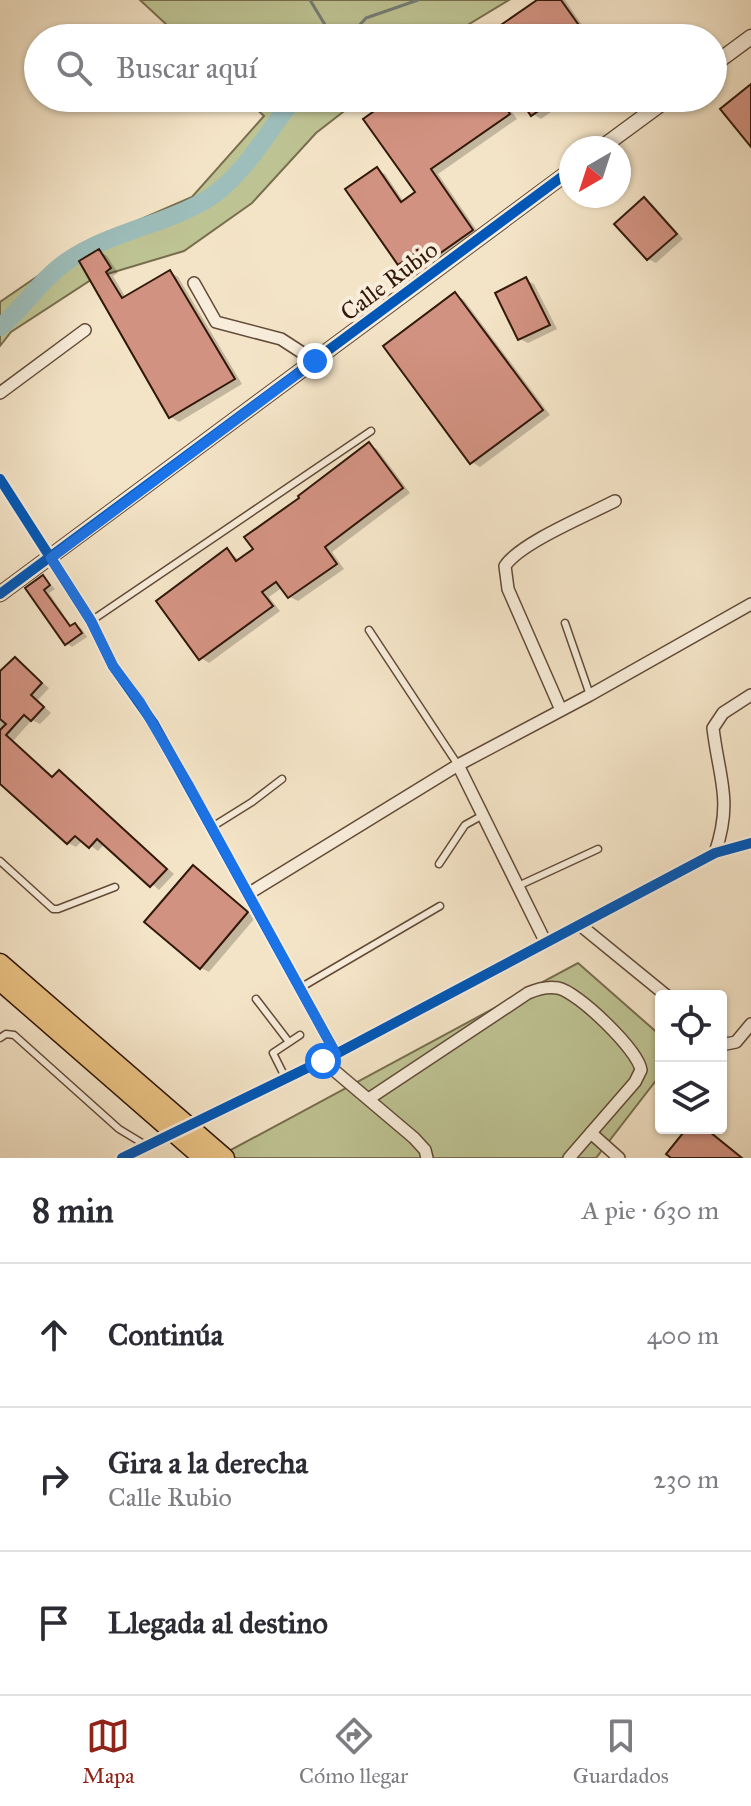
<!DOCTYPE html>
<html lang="es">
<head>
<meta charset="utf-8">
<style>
  :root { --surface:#fff; --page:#f7f7f7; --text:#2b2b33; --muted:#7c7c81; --line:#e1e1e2; --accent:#8f2418 }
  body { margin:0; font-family:"IM FELL Great Primer",serif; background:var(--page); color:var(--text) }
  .controls { position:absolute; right:24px; bottom:24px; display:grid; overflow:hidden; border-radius:8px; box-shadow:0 2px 6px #0004 }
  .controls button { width:72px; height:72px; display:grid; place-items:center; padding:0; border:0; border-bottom:2px solid var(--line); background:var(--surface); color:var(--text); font:40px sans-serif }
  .compass { position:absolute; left:559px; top:136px; width:72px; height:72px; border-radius:50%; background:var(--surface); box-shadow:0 2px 6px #0004; rotate:219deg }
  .stop { position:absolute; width:24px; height:24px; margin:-18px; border:6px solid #1a73e8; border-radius:50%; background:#fff }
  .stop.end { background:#1a73e8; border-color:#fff; box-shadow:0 2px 8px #0008 }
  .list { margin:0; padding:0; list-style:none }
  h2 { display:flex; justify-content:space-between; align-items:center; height:104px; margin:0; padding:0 32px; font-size:34px }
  h2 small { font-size:26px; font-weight:400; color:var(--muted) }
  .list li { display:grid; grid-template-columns:52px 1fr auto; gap:24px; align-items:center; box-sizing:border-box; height:144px; padding:0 32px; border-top:2px solid var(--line) }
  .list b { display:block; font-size:30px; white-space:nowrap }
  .list p { margin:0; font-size:26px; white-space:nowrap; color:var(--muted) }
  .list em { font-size:26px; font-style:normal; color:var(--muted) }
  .icon { flex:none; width:44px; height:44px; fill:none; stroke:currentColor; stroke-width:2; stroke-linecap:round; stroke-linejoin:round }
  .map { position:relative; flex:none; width:751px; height:1158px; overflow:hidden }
  .search { position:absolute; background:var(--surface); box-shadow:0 2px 6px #0004; left:24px; right:24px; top:24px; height:88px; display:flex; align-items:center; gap:20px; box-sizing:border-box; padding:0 28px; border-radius:44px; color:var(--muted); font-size:30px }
  .sheet { height:536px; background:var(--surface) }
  nav { display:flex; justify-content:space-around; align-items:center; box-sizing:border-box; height:112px; border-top:2px solid var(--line); background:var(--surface); font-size:22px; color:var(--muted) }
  nav a { display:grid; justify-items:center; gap:4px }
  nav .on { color:var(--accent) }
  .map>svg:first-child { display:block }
  .green { fill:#bec393; stroke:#786e4e; stroke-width:2 }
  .shadow { fill:#0003 }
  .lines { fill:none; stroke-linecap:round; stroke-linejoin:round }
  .stream { stroke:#727c74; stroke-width:3 }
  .river { stroke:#9dbebb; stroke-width:18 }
  .building { fill:#d29281; stroke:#321809; stroke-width:2 }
  .service-casing { stroke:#624b38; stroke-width:9 }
  .minor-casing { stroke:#624b38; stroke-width:14 }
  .tertiary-casing { stroke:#624b38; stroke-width:17 }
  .primary-casing { stroke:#321809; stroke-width:21 }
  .service { stroke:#f8eddb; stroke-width:6 }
  .minor { stroke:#f8eddb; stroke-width:11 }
  .tertiary { stroke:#f8eddb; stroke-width:14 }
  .primary { stroke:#eac284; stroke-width:18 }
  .cycleway-casing { stroke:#f8eddb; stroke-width:15 }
  .cycleway { stroke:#0057b8; stroke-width:10 }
  .route { stroke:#1a73e8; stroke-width:10 }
  .labels { text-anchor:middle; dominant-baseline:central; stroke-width:8; stroke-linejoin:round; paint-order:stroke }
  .street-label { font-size:24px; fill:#321809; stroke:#f8eddb }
</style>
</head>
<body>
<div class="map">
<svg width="751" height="1158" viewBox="0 0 751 1158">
  <rect width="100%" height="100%" fill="#f4e4c7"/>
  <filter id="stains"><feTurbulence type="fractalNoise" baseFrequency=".0025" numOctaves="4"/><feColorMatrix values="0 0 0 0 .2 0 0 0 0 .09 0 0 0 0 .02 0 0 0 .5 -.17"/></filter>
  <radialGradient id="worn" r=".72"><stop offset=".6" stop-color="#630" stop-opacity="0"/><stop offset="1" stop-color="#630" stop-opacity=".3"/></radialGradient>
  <g class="green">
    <path d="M140,0H509L446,38H181Z"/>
    <path d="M245,98H361L316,133L252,203L184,251L94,278L11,332L0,346V302L86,243L192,197L264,116Z"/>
    <path d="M578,963L661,1036V1074L596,1158H216Z"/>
  </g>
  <g class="shadow">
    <path d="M541,0H565L591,38H486Z"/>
    <path d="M382,98H502L517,119L438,174L480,235L432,269L420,259L408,268L399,263L377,170L385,174L404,202L417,193L387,105Z"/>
    <path d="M521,98H571L541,119L533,114Z"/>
    <path d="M644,200L652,204L683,239L656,263L648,259Z"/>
    <path d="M99,251L107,256L118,273L113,276L126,298L170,272L178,277L242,384L179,422L171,417L81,262Z"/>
    <path d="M526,280L534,284L557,329L528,343L520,339Z"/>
    <path d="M456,295L464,300L550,415L480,467L472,462Z"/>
    <path d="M369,445L377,449L410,493L332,552L344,569L298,601L290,597L283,587L269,597L280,611L209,663L201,658L227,550L240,561L256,549L302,498Z"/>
    <path d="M43,577L55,589L49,593L72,627L75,625L81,628L87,637L72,647L66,643L28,588Z"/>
    <path d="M15,660L49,688L38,700L51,713L40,724L32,720L13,741L54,778L59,773L67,777L174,874L159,890L105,843L98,851L83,840L76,847L68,843L0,781V674Z"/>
    <path d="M193,867L255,918L209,972L201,968Z"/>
  </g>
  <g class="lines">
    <g class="stream">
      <path d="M310,0L333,38"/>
      <path d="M348,38L366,18L418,0"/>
    </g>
    <path class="river" d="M0,327C24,308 40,280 66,262C109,232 161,226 206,200C242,179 269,129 295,98"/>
  </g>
  <g class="building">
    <path d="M537,0H561L588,38H482Z"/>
    <path d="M751,84V147L720,109Z"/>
    <path d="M380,98H499L510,114L431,169L473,230L422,266L414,254L398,265L345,189L377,167L401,202L415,192L363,119L384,104Z"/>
    <path d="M519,98H557L531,116Z"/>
    <path d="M644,197L677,234L647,260L614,224Z"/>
    <path d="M99,249L111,268L106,272L122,298L170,270L235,379L169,418L79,261Z"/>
    <path d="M526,277L550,325L518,340L495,293Z"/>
    <path d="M455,292L543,410L470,464L383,346Z"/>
    <path d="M369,442L403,488L325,547L337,564L288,598L276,582L262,592L273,606L199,660L156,601L227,548L236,561L253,549L244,537L299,498L298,496Z"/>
    <path d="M43,575L50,585L44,590L70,626L75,623L82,633L65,645L25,588Z"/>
    <path d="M15,657L42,683L31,695L44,707L31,721L24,715L6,735L52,777L59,770L167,869L150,887L97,839L89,848L75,836L67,844L0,784V730L6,724L0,719V671Z"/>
    <path d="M193,865L248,912L200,969L144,922Z"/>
    <path d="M687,1128H705L742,1158H671L666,1154Z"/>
  </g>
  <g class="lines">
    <defs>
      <g id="service">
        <path d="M91,621L371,431"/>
        <path d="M565,623L590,695"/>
        <path d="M369,630L458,765"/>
        <path d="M212,827L252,802L282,779"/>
        <path d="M0,861L53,909H58L115,887"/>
        <path d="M439,864L465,825L483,815"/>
        <path d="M518,886L598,849"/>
        <path d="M300,988L440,906"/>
        <path d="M256,999L289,1042"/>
        <path d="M0,1038L6,1034L14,1035L119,1129L147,1146"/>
        <path d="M286,1079L273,1053L300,1035"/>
      </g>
      <g id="minor">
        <path d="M194,283L216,322L281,339L315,361"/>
        <path d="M0,393L85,330"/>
        <path d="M0,479L91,621L113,666L154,724L336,1054"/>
        <path d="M561,710L508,589L505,566C520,543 588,515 615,501"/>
        <path d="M458,765L546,943"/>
        <path d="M715,853C733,800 719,779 713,728L723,713L751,695"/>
        <path d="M248,894L458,765L590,695L751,604"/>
        <path d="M580,925L667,996"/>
        <path d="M721,1041L726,1044L736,1042L751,1024"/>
        <path d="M323,1061L414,1138L425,1150L427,1158"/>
        <path d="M370,1098L528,993C537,989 547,986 558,988C578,992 638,1050 641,1070L635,1082L569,1158"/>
        <path d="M591,1133L619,1158"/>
        <path d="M122,1158L336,1054L715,853L751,843"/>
      </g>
      <g id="tertiary">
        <path d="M713,65L751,37"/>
        <path d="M601,148L669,98"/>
        <path d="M0,594L571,170"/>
      </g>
      <g id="primary">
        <path d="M0,963L225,1158"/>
        <path d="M0,981L203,1158"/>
      </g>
    </defs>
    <use href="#service" class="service-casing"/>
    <use href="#minor" class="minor-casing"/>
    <use href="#tertiary" class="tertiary-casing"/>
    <use href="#primary" class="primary-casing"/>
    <use href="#service" class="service"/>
    <use href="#minor" class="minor"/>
    <use href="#tertiary" class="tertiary"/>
    <use href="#primary" class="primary"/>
    <defs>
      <g id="cycleway">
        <path d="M0,479L91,621L113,666L154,724L336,1054"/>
        <path d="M0,594L571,170"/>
        <path d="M122,1158L336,1054L715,853L751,843"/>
      </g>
    </defs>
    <use href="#cycleway" class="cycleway-casing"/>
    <use href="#cycleway" class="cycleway"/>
  </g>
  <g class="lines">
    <path class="route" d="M315,361L51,558L91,621L113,666L140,702L188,784L336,1054L323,1061"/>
  </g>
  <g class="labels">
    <g class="street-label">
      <text transform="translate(389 281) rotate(-37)">Calle Rubio</text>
    </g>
  </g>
  <rect width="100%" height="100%" filter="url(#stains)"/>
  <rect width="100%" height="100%" fill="url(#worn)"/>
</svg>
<div class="controls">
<button><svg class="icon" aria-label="locate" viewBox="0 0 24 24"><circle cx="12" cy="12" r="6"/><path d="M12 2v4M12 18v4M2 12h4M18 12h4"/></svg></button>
<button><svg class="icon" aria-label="layers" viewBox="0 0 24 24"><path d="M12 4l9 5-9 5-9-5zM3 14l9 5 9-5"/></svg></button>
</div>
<svg class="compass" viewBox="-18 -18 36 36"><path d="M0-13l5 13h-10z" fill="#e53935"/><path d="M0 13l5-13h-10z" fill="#7c7c81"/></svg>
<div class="stop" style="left:323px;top:1061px"></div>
<div class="stop end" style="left:315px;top:361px"></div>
<div class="search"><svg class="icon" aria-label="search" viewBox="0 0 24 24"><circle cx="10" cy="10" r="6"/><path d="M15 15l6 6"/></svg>Buscar aquí</div>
</div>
<section class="sheet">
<h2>8 min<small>A pie · 630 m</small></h2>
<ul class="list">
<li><svg class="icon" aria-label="ahead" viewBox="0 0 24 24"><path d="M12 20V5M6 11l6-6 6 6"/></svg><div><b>Continúa</b></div><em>400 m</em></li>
<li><svg class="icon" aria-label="right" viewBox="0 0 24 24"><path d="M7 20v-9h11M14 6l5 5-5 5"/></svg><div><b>Gira a la derecha</b><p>Calle Rubio</p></div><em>230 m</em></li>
<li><svg class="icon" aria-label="arrive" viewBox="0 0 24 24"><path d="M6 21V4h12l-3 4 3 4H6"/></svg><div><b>Llegada al destino</b></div></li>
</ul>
</section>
<nav>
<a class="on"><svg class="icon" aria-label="map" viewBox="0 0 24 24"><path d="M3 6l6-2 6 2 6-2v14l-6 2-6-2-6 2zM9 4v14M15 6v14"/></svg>Mapa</a>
<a><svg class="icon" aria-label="directions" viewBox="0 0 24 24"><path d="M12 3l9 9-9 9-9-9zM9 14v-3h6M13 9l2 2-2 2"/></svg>Cómo llegar</a>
<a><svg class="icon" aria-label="saved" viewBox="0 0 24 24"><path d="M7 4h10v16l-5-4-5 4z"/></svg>Guardados</a>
</nav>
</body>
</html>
